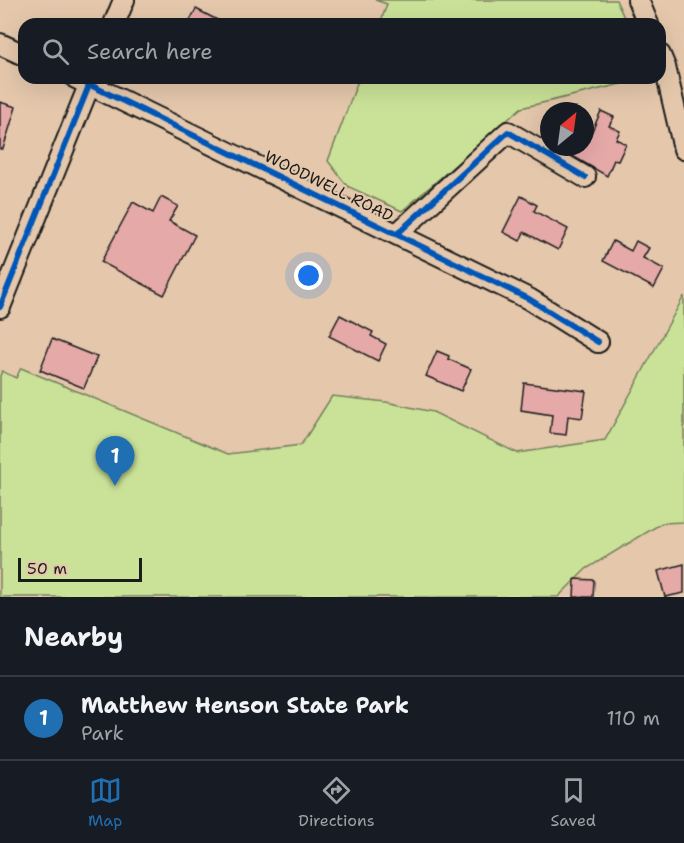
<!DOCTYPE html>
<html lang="en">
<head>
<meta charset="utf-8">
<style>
  :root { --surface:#171b24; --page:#20242c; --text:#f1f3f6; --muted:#9ea1a6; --line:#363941; --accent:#1f6fb2 }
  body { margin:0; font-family:"Shantell Sans",sans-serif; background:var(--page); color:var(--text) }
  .compass { position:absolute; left:540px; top:102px; width:54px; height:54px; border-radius:50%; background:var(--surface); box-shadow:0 6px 24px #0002; rotate:29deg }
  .scale { position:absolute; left:18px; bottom:15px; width:124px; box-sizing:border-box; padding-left:6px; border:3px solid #1c1c1c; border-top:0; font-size:16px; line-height:21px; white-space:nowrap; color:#1c1c1c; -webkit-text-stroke:4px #e5c8ac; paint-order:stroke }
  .you { position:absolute; left:309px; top:276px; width:21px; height:21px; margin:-15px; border:4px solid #fff; border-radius:50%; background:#1a73e8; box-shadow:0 0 0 9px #1a73e833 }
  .badge { display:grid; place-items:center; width:39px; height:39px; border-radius:50%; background:var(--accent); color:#fff; font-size:20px; font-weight:700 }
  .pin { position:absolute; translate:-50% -50px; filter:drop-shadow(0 2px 3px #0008) }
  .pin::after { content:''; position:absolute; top:32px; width:21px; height:18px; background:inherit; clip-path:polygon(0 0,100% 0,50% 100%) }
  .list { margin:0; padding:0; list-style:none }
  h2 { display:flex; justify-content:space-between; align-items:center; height:78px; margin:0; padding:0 24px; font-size:26px }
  h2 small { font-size:20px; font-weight:400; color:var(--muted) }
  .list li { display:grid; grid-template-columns:39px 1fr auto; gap:18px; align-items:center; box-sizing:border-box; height:84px; padding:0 24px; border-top:2px solid var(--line) }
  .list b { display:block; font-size:22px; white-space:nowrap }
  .list p { margin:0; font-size:20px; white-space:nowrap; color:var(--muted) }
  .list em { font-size:20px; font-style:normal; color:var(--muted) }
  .icon { flex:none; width:33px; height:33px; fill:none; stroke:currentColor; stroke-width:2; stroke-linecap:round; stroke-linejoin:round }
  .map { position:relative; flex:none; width:684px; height:597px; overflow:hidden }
  .search { position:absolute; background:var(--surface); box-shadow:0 6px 24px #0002; left:18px; right:18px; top:18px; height:66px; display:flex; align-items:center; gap:15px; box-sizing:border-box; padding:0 21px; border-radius:18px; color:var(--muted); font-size:22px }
  .sheet { height:162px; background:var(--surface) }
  nav { display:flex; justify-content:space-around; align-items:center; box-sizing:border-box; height:84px; border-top:2px solid var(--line); background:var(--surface); font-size:16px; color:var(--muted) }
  nav a { display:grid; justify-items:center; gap:3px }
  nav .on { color:var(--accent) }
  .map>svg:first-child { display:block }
  .green { fill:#cae298; stroke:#737f5a; stroke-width:1.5 }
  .building { fill:#e5a9a8; stroke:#1c1c1c; stroke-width:1.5 }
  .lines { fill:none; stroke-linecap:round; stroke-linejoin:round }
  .minor-casing { stroke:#1c1c1c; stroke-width:24 }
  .minor { stroke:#e5c8ac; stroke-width:20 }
  .cycleway-casing { stroke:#e5c8ac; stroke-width:10 }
  .cycleway { stroke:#0057b8; stroke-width:6 }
  .labels { text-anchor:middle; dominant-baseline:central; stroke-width:4.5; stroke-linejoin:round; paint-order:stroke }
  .street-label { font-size:16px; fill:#1c1c1c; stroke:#e5c8ac }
</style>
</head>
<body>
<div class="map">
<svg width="684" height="597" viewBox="0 0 684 597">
  <rect width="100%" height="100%" fill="#e5c8ac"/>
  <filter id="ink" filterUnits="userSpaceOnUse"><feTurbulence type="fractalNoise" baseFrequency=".0167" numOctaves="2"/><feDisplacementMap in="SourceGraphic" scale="12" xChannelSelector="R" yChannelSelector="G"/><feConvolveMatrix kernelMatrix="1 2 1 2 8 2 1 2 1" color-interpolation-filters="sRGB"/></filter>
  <g filter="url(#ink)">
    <g class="green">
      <path d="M375,0H616L627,24H380L387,4Z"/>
      <path d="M359,78H646L521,108L402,211L347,186L328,161Z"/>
      <path d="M684,296V522L662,523L586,569L558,597H0V376L2,371L16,378L21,368L228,454L301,445L332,396L386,402L433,412L517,453L605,440Z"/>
    </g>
    <g class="building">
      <path d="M196,9L225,24H188Z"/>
      <path d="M0,102L16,107L3,149H0Z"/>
      <path d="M601,111L614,117L609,126L620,131L616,139L626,144L618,161L614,160L607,176L569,154L572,147H585Z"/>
      <path d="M521,196L537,205L534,211L568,229L558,250L524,232L520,241L503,232Z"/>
      <path d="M161,197L178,206L169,221L195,235L164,295L101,262L133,202L153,213Z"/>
      <path d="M613,241L631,251L636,241L649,248L643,258L664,269L654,288L603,261Z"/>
      <path d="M340,315L373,332L371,336L386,344L378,361L329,336Z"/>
      <path d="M52,339L97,357L84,388L40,370Z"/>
      <path d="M437,351L449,356L448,359L471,369L461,391L426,376Z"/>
      <path d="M524,383L586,391L582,418L568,416L566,435L550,433L552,415L521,410Z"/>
      <path d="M684,564V593L665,597L658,571Z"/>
      <path d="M575,579L594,580L593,597H574Z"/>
    </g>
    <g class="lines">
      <defs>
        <g id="minor">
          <path d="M638,0L648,24"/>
          <path d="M114,24L124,0"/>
          <path d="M0,44L24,55"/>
          <path d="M660,55L665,67L684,149"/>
          <path d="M76,78L529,299L598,342"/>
          <path d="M397,234L508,132L585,177"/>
          <path d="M0,307L92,78"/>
        </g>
      </defs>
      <use href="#minor" class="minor-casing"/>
      <use href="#minor" class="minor"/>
      <defs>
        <g id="cycleway">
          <path d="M76,78L529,299L598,342"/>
          <path d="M397,234L508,132L585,177"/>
          <path d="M0,307L92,78"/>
        </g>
      </defs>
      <use href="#cycleway" class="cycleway-casing"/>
      <use href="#cycleway" class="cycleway"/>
    </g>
  </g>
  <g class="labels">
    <g class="street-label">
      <text transform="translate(329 186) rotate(26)">WOODWELL ROAD</text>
    </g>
  </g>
</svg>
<svg class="compass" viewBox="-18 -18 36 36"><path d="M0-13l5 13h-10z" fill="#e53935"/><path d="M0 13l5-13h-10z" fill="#9ea1a6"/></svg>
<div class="scale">50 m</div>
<div class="you"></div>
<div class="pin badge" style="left:115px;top:486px">1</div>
<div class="search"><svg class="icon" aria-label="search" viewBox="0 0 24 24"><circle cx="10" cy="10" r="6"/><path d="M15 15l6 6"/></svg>Search here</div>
</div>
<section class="sheet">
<h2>Nearby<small></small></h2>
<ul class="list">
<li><span class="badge">1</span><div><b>Matthew Henson State Park</b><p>Park</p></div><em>110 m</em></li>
</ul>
</section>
<nav>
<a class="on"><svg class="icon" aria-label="map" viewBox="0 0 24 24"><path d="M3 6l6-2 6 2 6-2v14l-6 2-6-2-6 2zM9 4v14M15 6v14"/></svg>Map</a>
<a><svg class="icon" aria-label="directions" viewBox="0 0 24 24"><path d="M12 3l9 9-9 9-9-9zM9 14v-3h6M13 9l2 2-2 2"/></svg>Directions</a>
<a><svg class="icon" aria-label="saved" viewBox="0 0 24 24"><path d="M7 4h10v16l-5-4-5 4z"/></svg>Saved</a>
</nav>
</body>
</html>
